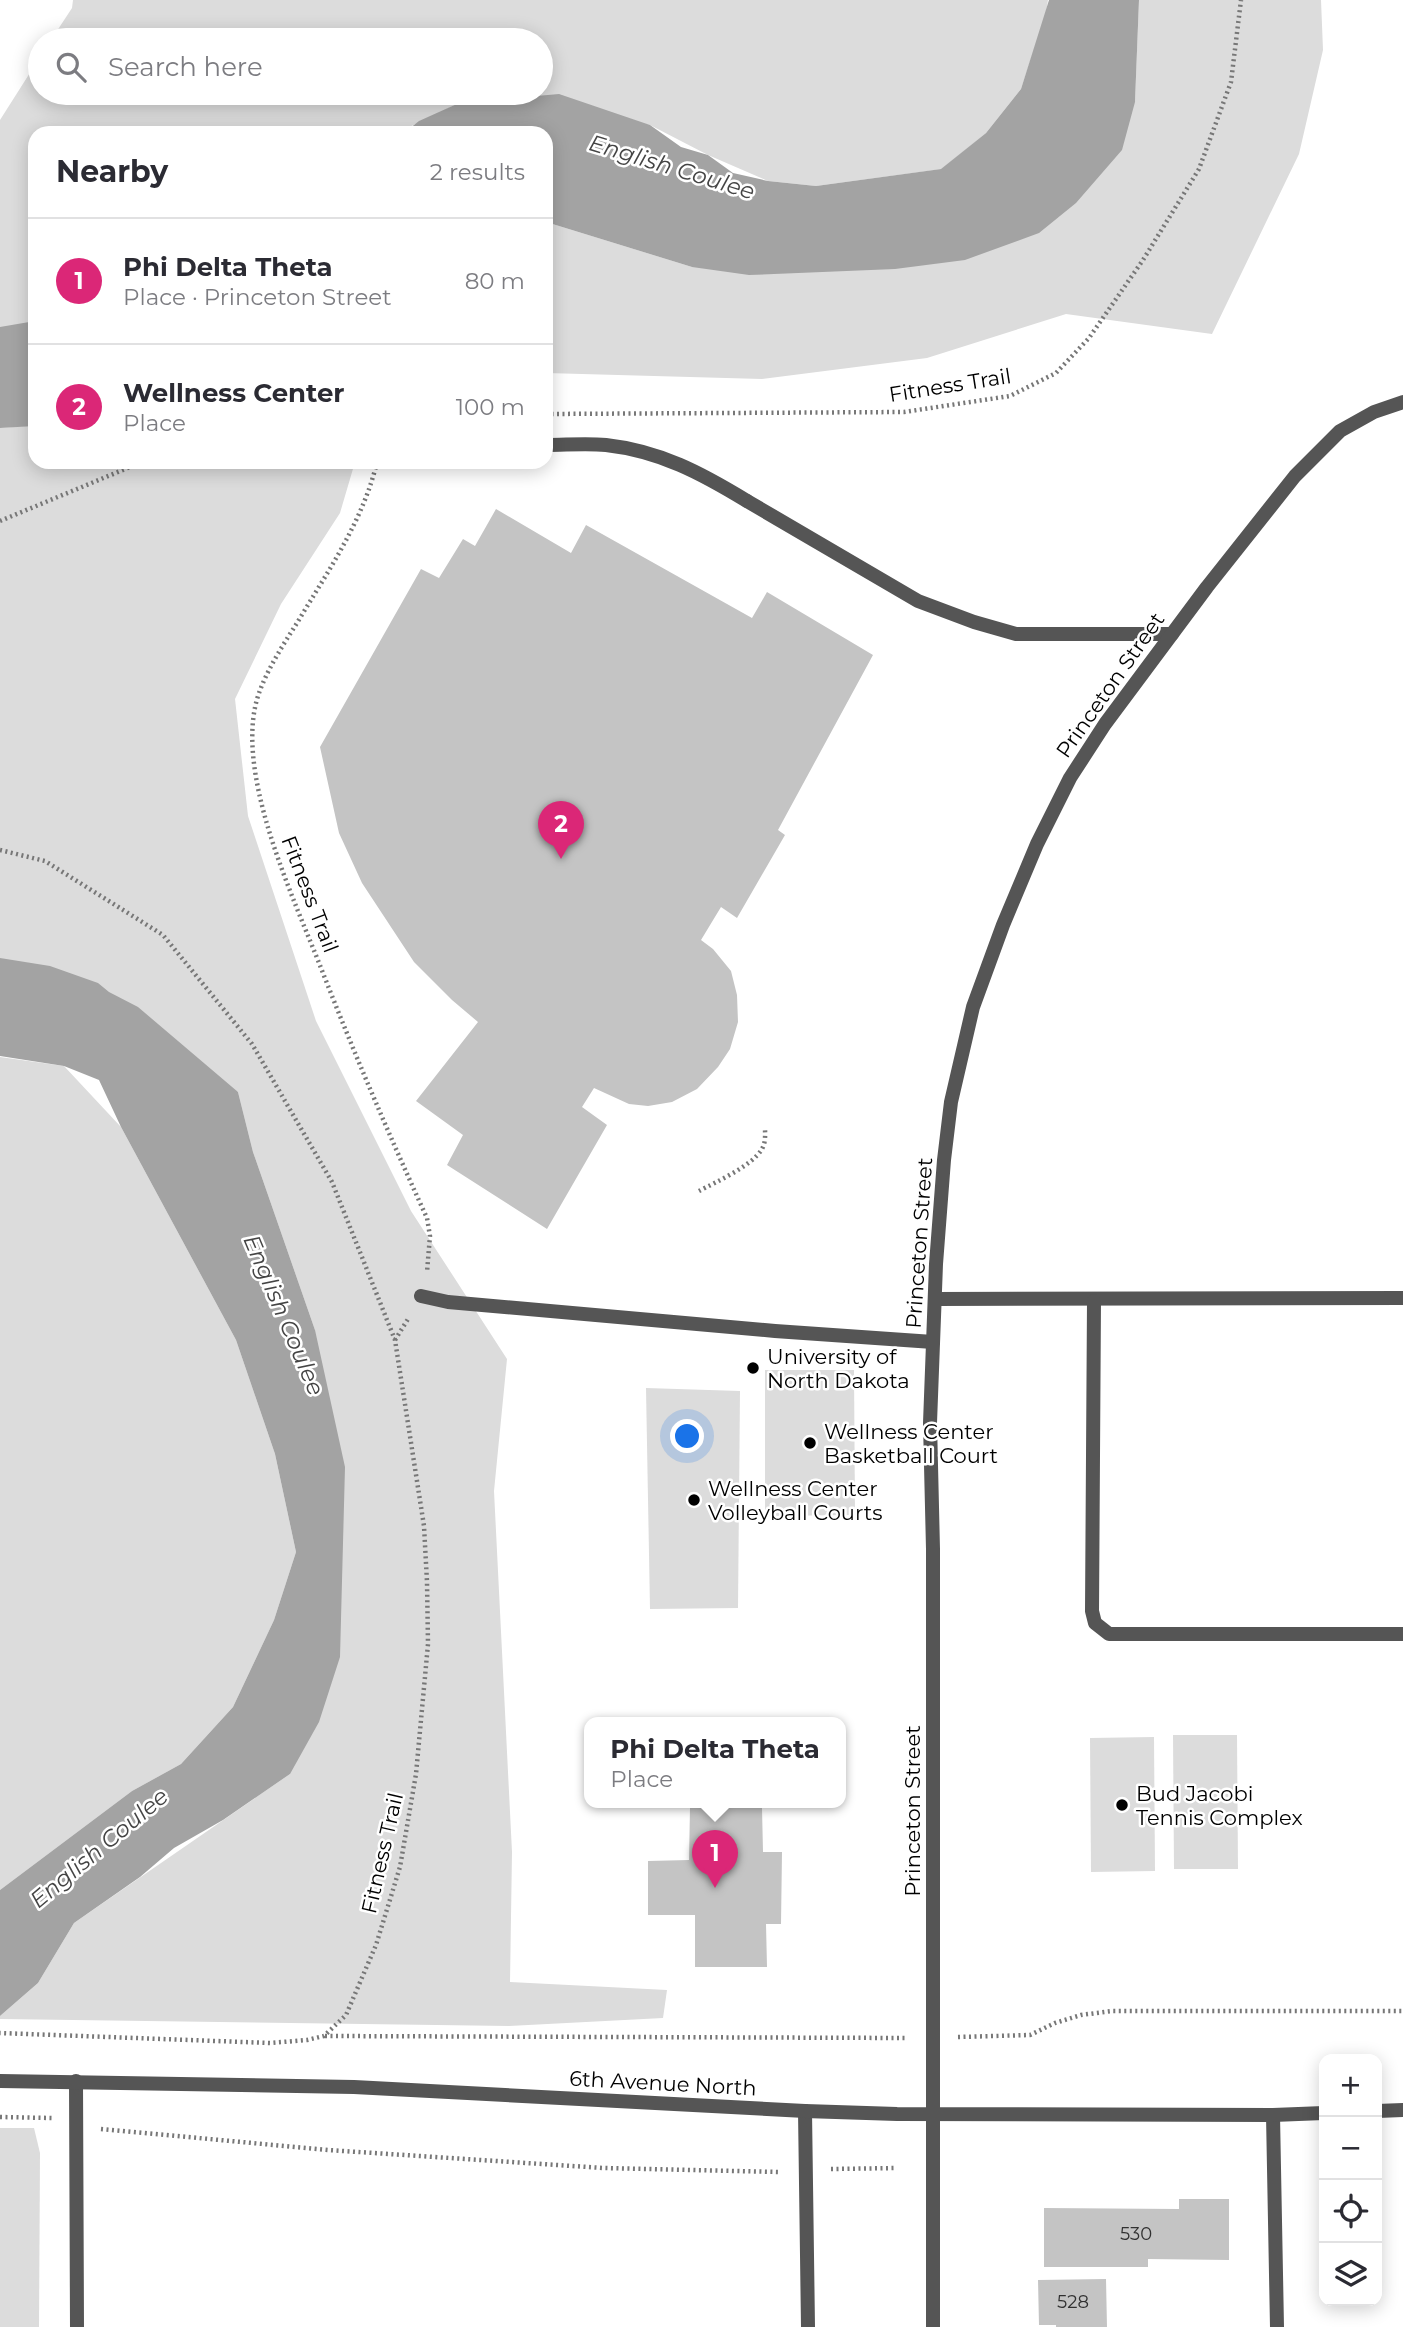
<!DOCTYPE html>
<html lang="en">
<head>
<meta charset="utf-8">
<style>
  :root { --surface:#fff; --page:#f2f2f3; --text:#2b2b33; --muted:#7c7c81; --line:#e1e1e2; --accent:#db2777 }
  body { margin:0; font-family:Montserrat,sans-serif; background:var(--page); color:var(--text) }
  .controls { position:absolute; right:21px; bottom:21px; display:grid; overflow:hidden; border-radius:14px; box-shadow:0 4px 18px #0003 }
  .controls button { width:63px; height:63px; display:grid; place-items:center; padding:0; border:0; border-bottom:2px solid var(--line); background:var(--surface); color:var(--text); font:35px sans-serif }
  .you { position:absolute; left:688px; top:1437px; width:24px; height:24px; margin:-18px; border:5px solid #fff; border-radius:50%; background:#1a73e8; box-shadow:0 0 0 10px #1a73e833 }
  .badge { display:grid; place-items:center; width:46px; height:46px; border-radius:50%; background:var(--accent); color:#fff; font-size:23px; font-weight:700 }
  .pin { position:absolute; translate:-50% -58px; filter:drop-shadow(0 2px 4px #0008) }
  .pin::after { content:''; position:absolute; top:37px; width:24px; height:21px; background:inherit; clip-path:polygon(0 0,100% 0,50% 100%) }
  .popup { position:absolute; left:584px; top:1717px; width:262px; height:91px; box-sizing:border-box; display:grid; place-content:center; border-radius:14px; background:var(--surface); filter:drop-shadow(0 2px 5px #0005); font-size:23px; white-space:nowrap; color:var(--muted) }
  .popup b { font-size:26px; color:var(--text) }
  .popup::after { content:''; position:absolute; left:50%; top:100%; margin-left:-14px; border:14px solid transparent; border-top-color:var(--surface) }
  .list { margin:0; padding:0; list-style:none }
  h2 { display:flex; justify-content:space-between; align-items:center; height:91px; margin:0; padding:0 28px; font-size:30px }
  h2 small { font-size:23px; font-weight:400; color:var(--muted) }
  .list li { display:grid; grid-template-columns:46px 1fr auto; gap:21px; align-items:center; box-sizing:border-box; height:126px; padding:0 28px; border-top:2px solid var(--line) }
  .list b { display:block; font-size:26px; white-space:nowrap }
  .list p { margin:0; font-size:23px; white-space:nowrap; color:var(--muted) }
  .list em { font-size:23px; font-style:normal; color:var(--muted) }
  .icon { flex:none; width:38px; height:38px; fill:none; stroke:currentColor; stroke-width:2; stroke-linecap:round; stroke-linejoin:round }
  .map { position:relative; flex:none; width:1403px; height:2327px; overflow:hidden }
  .search { position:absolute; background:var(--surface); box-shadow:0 4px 18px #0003; left:28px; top:28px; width:525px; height:77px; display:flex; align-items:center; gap:18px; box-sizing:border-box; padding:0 24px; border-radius:38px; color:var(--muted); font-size:26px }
  .panel { position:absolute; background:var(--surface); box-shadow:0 4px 18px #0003; left:28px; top:126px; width:525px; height:343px; border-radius:21px }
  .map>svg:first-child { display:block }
  .green { fill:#dcdcdc }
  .water { fill:#a3a3a3 }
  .building { fill:#c4c4c4 }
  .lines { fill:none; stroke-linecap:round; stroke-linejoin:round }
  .path { stroke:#777; stroke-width:4.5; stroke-dasharray:2 3.5; stroke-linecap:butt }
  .lane { stroke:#555; stroke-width:14 }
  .street { stroke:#555; stroke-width:14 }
  .poi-dot { fill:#000; stroke:#fff; stroke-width:2.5 }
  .labels { text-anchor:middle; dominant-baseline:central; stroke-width:5; stroke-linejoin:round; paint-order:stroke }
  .number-label { font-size:18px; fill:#313131 }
  .street-label { font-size:21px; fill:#000; stroke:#fff }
  .poi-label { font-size:21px; fill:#000; stroke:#fff; text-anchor:start }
  .water-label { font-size:23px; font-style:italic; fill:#444; stroke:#fff }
</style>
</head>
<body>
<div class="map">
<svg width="1403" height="2327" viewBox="0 0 1403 2327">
  <rect width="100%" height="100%" fill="#fff"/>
  <g class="green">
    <path d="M73,0H1048L1046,13L1021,89L986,133L942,169L816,186L768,181L708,155L650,125L459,103L397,133H35V322L0,328V120L40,57V93H541V40H51L72,8Z"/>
    <path d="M1139,0H1321L1323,50L1299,154L1212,334L1066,314L927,358L762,379L546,373V222L692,267L1135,102Z"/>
    <path d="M25,426H35V462H355L340,513L281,604L235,699L248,816L316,1021L411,1211L507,1359L494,1491L512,1852L510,1982L667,1990L663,2018L509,2026L0,2019V2016L38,1983L74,1923L290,1774L315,1330L253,1152L238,1092L0,960V428Z"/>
    <path d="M0,1057L64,1066L121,1127L236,1340L275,1454L296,1552L274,1620L233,1707L181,1764L132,1791L0,1890Z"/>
    <path d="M765,1370H854L855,1515L765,1516Z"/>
    <path d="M646,1388L740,1391L738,1608L650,1609Z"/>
    <path d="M1173,1735H1237L1238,1869H1174Z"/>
    <path d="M1154,1737L1155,1871L1091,1872L1090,1738Z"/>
    <path d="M0,2128H34L40,2153L39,2327H0Z"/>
  </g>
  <g class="water">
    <path d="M1049,0H1139L1135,102L1122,150L1076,203L1039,233L965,260L895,269L749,275L692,267L546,222V133H404L419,121L459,103L559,94L650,125L681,147L708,155L733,173L768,181L816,186L941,169L986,133L1021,89Z"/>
    <path d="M35,321V426L0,428V327Z"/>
    <path d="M0,958L50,966L98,983L109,992L138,1007L238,1092L253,1152L315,1330L345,1467L340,1657L319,1722L290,1774L223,1820L174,1848L140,1877L74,1923L38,1983L0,2016V1890L132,1791L181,1764L233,1707L274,1620L296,1552L275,1454L236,1340L121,1127L99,1080L64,1066L0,1056Z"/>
  </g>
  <g class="building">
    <path d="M496,509L571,553L586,525L752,618L767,592L873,655L778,830L785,835L737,918L721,907L701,940L713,949L731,971L737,995L738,1022L730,1049L718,1067L697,1089L672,1102L648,1106L629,1104L594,1088L582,1107L607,1125L547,1229L447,1165L463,1135L416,1101L478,1022L452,1000L414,962L362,883L339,833L320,747L421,569L439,578L463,539L475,546Z"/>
    <path d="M690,1808H762L763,1852H782L781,1924H766L767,1967H695V1915H648V1861L689,1860Z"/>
    <path d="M1179,2199H1229V2260L1148,2259V2267H1044V2208L1179,2209Z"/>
    <path d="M1106,2279L1107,2327H1056V2325H1039L1038,2280Z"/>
  </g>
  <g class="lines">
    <g class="path">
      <path d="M546,414L904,412L1010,396L1056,373L1089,338L1143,260L1199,169L1231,82L1241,0"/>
      <path d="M377,462C363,521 328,571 297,623C283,645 268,668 259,693C232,769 293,896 321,968C354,1053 389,1135 427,1218L430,1236L427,1272"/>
      <path d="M0,521L142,462"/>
      <path d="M0,850L45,861L163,935L252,1044L332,1182L395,1340L424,1526L427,1582L428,1644L416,1774L400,1867L376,1945L346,2015L324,2036L307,2040L270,2043L0,2033"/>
      <path d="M699,1191C716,1182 752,1166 762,1149C766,1142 765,1134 765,1127"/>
      <path d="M395,1340L408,1319"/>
      <path d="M325,2036L907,2038"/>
      <path d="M958,2037L1030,2035L1055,2023L1081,2015L1112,2011H1403"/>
      <path d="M0,2117L52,2118"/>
      <path d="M101,2129L328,2150L603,2168L780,2172"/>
      <path d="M831,2169L897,2168"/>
    </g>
    <g class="lane">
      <path d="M546,445C566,445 586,443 606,445C660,451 701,473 747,501"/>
      <path d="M421,1296L448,1302L775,1331L933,1342"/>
      <path d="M935,1299L1403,1298"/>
      <path d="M1094,1301L1092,1611L1095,1623L1109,1634H1403"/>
      <path d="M76,2081L77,2327"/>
      <path d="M805,2111L808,2327"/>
      <path d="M1273,2115L1277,2327"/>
    </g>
    <g class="street">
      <path d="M747,501L918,601L974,622L1016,634H1172"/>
      <path d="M0,2081L354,2087L805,2111L897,2114L1273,2115L1324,2113"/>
      <path d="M1377,2111L1403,2110"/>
      <path d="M933,2327V1549L930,1423L936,1264L944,1160L951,1102L973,1007L1003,925L1037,844L1070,778L1105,724L1207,587L1295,476L1340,431L1374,412L1403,402"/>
    </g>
  </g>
  <g class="poi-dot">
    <circle cx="753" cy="1368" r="7"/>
    <circle cx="810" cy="1443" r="7"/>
    <circle cx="694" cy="1500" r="7"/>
    <circle cx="1122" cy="1805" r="7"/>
  </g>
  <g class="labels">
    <g class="number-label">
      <text x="1136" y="2234">530</text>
      <text x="1073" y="2302">528</text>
    </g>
    <g class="street-label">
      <text transform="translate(950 385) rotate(-9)">Fitness Trail</text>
      <text transform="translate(1110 685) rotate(-55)">Princeton Street</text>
      <text transform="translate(310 894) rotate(69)">Fitness Trail</text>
      <text transform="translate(919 1243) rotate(-86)">Princeton Street</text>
      <text transform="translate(912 1811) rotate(-90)">Princeton Street</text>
      <text transform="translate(382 1853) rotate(-77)">Fitness Trail</text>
      <text transform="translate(663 2083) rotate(3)">6th Avenue North</text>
    </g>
    <g class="poi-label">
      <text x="767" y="1356">University of<tspan x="767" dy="24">North Dakota</tspan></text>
      <text x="824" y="1431">Wellness Center<tspan x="824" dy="24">Basketball Court</tspan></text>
      <text x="708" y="1488">Wellness Center<tspan x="708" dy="24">Volleyball Courts</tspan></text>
      <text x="1136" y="1793">Bud Jacobi<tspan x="1136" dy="24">Tennis Complex</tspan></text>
    </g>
    <g class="water-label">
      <text transform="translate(672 167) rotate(17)">English Coulee</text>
      <text transform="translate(284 1315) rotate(67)">English Coulee</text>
      <text transform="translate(99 1848) rotate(-40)">English Coulee</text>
    </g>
  </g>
</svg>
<div class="controls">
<button>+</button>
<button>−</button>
<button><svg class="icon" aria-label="locate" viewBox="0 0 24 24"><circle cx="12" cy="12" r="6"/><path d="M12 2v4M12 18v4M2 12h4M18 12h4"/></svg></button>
<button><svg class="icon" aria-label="layers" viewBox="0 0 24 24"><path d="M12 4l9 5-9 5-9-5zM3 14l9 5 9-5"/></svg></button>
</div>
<div class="you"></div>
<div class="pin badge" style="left:715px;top:1888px">1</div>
<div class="popup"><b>Phi Delta Theta</b>Place</div>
<div class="pin badge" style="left:561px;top:859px">2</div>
<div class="search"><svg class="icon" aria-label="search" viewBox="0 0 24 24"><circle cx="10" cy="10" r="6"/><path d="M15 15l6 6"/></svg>Search here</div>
<section class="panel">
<h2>Nearby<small>2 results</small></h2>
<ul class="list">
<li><span class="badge">1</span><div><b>Phi Delta Theta</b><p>Place · Princeton Street</p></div><em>80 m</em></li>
<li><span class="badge">2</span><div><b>Wellness Center</b><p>Place</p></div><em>100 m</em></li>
</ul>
</section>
</div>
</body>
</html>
